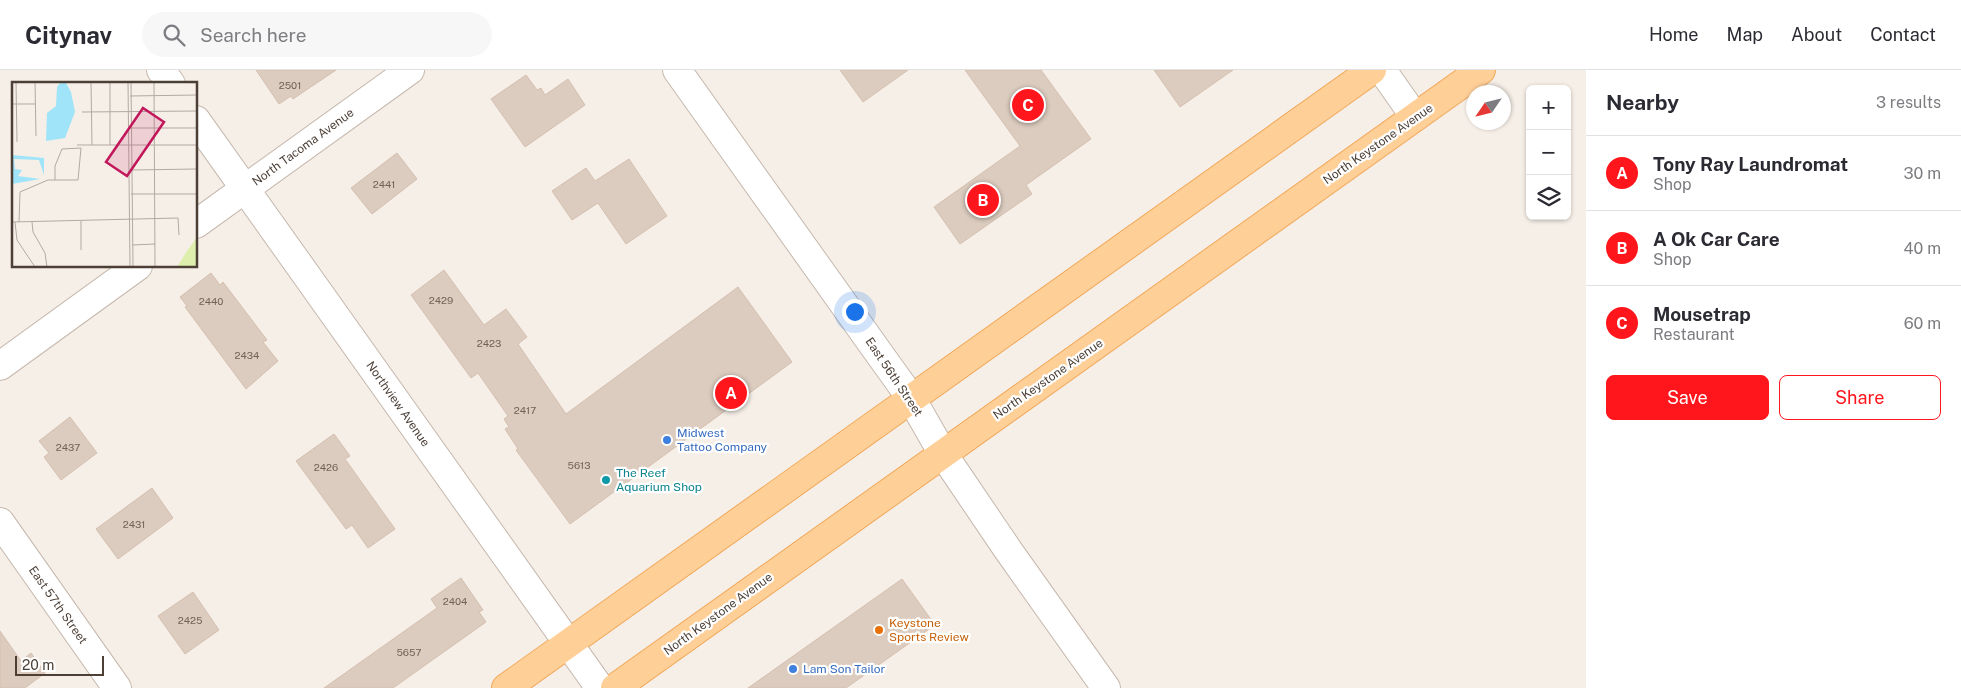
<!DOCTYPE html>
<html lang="en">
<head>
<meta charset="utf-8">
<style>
  :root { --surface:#fff; --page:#f7f7f7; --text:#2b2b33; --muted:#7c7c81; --line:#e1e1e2; --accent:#ff161d }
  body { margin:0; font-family:"Public Sans",sans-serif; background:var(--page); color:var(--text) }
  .controls { position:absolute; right:15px; top:15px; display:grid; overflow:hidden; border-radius:8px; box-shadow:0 1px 4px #0004 }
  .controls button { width:45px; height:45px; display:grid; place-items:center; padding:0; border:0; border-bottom:1px solid var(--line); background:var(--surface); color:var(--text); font:25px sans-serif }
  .compass { position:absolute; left:1466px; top:15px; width:45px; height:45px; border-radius:50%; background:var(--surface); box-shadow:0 1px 4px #0004; rotate:235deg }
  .scale { position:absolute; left:15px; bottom:12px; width:89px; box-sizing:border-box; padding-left:5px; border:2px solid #4b3f36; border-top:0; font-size:14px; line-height:18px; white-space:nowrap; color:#4b3f36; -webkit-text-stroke:4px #fff; paint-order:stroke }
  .you { position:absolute; left:854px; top:241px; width:18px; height:18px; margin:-12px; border:4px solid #fff; border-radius:50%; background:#1a73e8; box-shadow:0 0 0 8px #1a73e833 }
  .badge { display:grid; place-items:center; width:32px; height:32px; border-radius:50%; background:var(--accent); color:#fff; font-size:16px; font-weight:700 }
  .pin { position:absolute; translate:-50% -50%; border:2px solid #fff; box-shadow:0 1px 5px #0006 }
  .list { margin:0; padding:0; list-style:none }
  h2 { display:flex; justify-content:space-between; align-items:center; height:65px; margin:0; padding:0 20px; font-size:21px }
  h2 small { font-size:16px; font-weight:400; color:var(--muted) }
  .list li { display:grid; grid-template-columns:32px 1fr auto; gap:15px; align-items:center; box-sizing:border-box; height:75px; padding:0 20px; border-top:1px solid var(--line) }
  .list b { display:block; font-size:19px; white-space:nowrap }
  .list p { margin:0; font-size:16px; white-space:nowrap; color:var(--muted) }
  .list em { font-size:16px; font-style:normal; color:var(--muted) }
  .actions { display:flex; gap:10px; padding:15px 20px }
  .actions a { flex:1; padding:11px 0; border:1px solid var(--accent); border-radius:8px; text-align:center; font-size:18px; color:var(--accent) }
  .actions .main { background:var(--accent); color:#fff }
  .icon { flex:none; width:28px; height:28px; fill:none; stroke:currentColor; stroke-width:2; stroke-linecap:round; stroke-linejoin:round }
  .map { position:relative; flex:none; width:1586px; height:618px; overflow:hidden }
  header { display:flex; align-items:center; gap:30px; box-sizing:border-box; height:70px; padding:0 25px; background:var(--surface); border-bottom:1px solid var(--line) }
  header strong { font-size:24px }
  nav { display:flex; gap:28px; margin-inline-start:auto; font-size:18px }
  .search { width:350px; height:45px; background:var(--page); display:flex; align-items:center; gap:12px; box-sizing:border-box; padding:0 18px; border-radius:28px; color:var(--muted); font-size:19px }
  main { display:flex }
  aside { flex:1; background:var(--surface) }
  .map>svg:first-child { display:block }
  .building { fill:#dcccbf; stroke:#d5bfaf }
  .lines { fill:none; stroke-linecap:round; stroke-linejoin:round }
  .minor-casing { stroke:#c6b8ad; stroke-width:30 }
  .major-casing { stroke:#f1a95b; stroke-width:30 }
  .minor { stroke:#fff; stroke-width:28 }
  .major { stroke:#ffcf98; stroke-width:28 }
  .shop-dot { fill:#3f7fe0; stroke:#fff; stroke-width:2 }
  .culture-dot { fill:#0f9aa8; stroke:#fff; stroke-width:2 }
  .food-dot { fill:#e8710a; stroke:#fff; stroke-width:2 }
  .labels { text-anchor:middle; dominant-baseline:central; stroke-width:4.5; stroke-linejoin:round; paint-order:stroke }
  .number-label { font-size:10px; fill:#6f6258 }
  .street-label { font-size:12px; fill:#4b3f36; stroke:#fff }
  .shop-label { font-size:12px; fill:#366cbe; stroke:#fff; text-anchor:start }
  .culture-label { font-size:12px; fill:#0d838f; stroke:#fff; text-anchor:start }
  .food-label { font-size:12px; fill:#c56008; stroke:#fff; text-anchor:start }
  .inset-road { fill:none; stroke:#b2a9a1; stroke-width:1 }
  .view { fill:#c2185b; fill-opacity:0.15; stroke:#c2185b; stroke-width:2.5 }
  .inset-edge { fill:none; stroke:#4b3f36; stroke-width:2.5 }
</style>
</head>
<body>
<header>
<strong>Citynav</strong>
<div class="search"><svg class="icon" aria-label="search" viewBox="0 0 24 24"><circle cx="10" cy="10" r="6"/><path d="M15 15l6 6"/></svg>Search here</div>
<nav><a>Home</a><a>Map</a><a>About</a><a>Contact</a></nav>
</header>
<main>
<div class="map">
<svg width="1586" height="618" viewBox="0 0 1586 618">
  <rect width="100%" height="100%" fill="#f6efe8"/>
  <g class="building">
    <path d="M256,0H336L293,29L291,26L279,34Z"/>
    <path d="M840,0H908L863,32Z"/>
    <path d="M965,0H1041L1091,69L1026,115L1032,124L960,174L934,137L1020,76Z"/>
    <path d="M1154,0H1233L1180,37Z"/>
    <path d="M526,5L537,20L541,18L545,25L568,9L585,35L525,77L491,29Z"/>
    <path d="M397,83L417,109L372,144L351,118Z"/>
    <path d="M629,89L667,146L626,174L598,133L572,150L552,121L586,98L595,111Z"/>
    <path d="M444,200L484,255L506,239L527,267L518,274L566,344L738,217L792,292L570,454L516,380L518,379L505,359L509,357L504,349L508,346L478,303L471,308L411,225Z"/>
    <path d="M211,203L220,215L223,212L242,237L267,270L263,272L278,291L246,319L185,237L187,236L180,227Z"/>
    <path d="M70,347L97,383L61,410L44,387L49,383L39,371Z"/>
    <path d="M334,364L350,386L345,389L395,459L368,478L352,455L346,459L296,391Z"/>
    <path d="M152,418L173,448L118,489L96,459Z"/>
    <path d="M461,508L483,540L479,542L486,552L393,618H324L437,538L431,529Z"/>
    <path d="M902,509L935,555L846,618H748Z"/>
    <path d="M193,522L219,560L185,584L158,546Z"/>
    <path d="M0,561L21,591L31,583L45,603L25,618H0Z"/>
  </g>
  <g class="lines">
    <defs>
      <g id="minor">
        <path d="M161,0L171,14"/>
        <path d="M677,0L878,282L911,328L943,384L1008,480L1106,618"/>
        <path d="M1382,0L1415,47"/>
        <path d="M196,50L600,618"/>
        <path d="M196,154L410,0"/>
        <path d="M0,296L138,196"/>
        <path d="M0,452L117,618"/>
      </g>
      <g id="major">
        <path d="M506,618L1372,0"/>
        <path d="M615,618L1481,0"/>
      </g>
    </defs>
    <use href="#minor" class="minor-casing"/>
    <use href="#major" class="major-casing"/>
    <use href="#minor" class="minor"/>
    <use href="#major" class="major"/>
  </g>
  <g class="shop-dot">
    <circle cx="667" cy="370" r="5"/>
    <circle cx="793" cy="599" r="5"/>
  </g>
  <circle class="culture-dot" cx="606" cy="410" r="5"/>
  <circle class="food-dot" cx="879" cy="560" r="5"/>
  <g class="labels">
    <g class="number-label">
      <text x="290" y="15">2501</text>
      <text x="384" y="114">2441</text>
      <text x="441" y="230">2429</text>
      <text x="211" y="231">2440</text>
      <text x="489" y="273">2423</text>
      <text x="247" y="285">2434</text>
      <text x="525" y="340">2417</text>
      <text x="68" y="377">2437</text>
      <text x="579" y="395">5613</text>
      <text x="326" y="397">2426</text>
      <text x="134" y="454">2431</text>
      <text x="455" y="531">2404</text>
      <text x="190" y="550">2425</text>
      <text x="409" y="582">5657</text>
    </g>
    <g class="street-label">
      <text transform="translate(1378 74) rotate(-35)">North Keystone Avenue</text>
      <text transform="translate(303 77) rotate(-36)">North Tacoma Avenue</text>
      <text transform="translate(894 307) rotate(56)">East 56th Street</text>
      <text transform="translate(1048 309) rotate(-35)">North Keystone Avenue</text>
      <text transform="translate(398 334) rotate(55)">Northview Avenue</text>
      <text transform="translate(58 535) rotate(55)">East 57th Street</text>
      <text transform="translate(718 544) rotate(-36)">North Keystone Avenue</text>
    </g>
    <g class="shop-label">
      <text x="677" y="363">Midwest<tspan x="677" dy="14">Tattoo Company</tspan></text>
      <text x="803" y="599">Lam Son Tailor</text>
    </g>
    <g class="culture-label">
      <text x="616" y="403">The Reef<tspan x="616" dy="14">Aquarium Shop</tspan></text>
    </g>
    <g class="food-label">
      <text x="889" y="553">Keystone<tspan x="889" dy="14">Sports Review</tspan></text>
    </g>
  </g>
  <g transform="translate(12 12)">
    <rect width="185" height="185" fill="#f6efe8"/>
    <path d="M185,155V185H165L175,169Z" fill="#ddeead"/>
    <path d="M48,1H54L59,10L63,30L53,56L34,59L35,31L44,24L45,5ZM0,73L32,76V93L27,78L2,77L3,87L10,88L6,94L28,97L0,102Z" fill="#9fe4f9"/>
    <path class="inset-road" d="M4,0L5,60M23,0L24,54M79,0L80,63M98,0V63M116,0L118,185M119,0L121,185M142,0L143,185M118,14L185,13M0,22H23M70,30L185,29M118,46H185M65,63H185M119,88L185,87M119,112H185M69,139V168M0,140L166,136L167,153M3,140L5,158L23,185M7,140L8,110L36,98H66L69,66L50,67L43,84V98M20,140L21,150L33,171L35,185M120,163L143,162"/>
    <path class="view" d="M131,26L152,40L115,94L94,80Z"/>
    <rect width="185" height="185" class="inset-edge"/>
  </g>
</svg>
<div class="controls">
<button>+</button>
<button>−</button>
<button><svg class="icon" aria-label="layers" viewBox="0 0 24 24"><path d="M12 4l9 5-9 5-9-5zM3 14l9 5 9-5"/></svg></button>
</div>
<svg class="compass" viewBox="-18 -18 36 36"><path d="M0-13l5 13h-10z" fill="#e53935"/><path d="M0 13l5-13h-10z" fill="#7c7c81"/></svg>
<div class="scale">20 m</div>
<div class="you"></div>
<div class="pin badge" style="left:731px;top:323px">A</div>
<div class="pin badge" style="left:983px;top:130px">B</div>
<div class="pin badge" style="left:1028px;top:35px">C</div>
</div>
<aside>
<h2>Nearby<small>3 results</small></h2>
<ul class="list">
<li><span class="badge">A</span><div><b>Tony Ray Laundromat</b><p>Shop</p></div><em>30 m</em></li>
<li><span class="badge">B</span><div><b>A Ok Car Care</b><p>Shop</p></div><em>40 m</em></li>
<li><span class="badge">C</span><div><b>Mousetrap</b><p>Restaurant</p></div><em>60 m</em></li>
</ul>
<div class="actions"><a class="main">Save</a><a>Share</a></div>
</aside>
</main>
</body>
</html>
